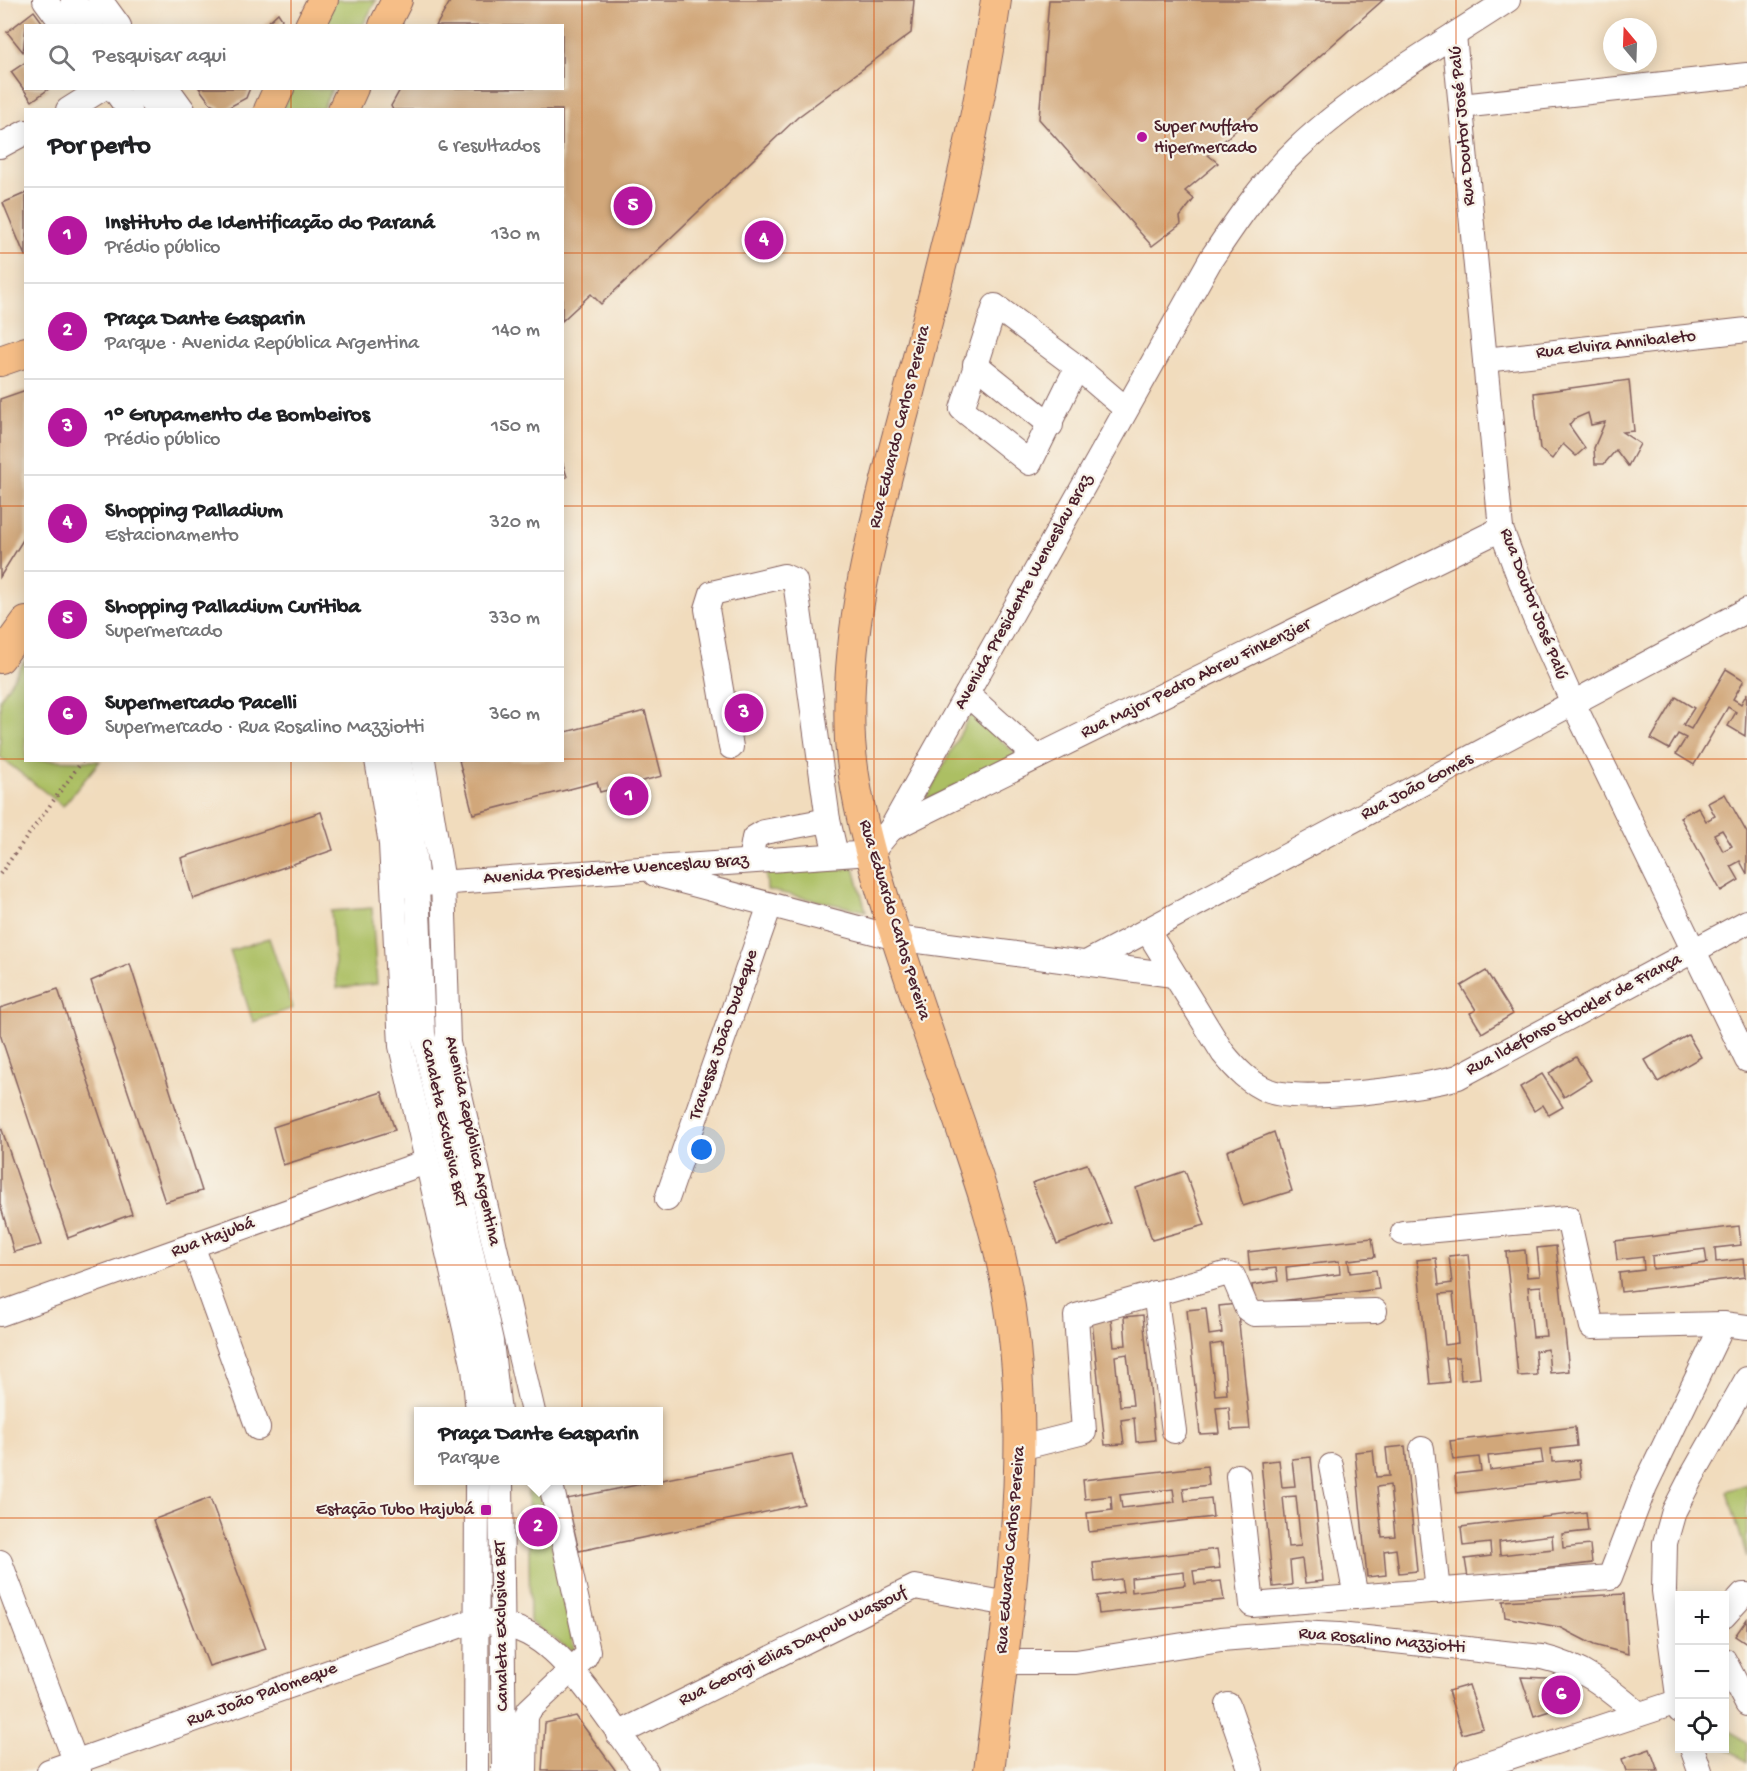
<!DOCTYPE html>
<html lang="pt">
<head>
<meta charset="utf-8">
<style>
  :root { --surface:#fff; --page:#f2f2f2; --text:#202124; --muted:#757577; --line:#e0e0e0; --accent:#b5179e }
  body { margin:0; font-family:"Gochi Hand",sans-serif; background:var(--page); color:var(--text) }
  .controls { position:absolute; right:18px; bottom:18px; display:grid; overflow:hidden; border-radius:0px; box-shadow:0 3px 15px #0003 }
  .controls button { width:54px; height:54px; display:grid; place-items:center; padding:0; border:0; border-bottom:2px solid var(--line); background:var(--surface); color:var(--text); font:30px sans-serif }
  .compass { position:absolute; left:1603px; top:18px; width:54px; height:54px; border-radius:50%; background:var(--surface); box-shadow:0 3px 15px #0003; rotate:341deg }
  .you { position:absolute; left:702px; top:1150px; width:21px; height:21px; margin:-15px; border:4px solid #fff; border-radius:50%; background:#1a73e8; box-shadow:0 0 0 9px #1a73e833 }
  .badge { display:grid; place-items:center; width:39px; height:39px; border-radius:50%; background:var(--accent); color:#fff; font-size:20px; font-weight:700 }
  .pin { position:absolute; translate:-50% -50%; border:3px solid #fff; box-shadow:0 2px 6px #0006 }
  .popup { position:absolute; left:414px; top:1407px; width:249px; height:78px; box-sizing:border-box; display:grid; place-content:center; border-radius:0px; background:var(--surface); filter:drop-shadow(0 2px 4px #0005); font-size:20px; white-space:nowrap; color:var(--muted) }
  .popup b { font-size:22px; color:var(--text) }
  .popup::after { content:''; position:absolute; left:50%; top:100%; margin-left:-12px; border:12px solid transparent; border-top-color:var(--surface) }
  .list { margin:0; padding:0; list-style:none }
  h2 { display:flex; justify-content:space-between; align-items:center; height:78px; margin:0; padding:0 24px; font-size:26px }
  h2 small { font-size:20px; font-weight:400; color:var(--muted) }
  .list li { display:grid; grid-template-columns:39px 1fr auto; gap:18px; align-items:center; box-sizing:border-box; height:96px; padding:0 24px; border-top:2px solid var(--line) }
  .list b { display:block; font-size:22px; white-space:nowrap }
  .list p { margin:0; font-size:20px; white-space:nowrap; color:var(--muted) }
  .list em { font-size:20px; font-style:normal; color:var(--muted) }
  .icon { flex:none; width:33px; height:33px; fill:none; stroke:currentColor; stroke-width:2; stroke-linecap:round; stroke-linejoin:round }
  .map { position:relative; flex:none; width:1747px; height:1771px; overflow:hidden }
  .search { position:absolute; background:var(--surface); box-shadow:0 3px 15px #0003; left:24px; top:24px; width:540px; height:66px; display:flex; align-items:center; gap:15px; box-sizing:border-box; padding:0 21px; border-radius:0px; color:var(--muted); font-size:22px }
  .panel { position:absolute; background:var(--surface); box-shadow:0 3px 15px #0003; left:24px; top:108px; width:540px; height:654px; border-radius:0px }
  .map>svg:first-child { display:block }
  .green { fill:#acbf63; stroke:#7b6f47; stroke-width:1.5 }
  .building { fill:#d1a77a; fill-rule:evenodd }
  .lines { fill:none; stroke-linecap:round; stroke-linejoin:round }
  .minor-casing { stroke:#84615e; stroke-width:26 }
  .major-casing { stroke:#84615e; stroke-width:32 }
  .path { stroke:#84615e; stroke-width:4; stroke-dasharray:1.5 4.5; stroke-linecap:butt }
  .minor { stroke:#fff; stroke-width:24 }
  .major { stroke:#f6be87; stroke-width:30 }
  .grid { fill:none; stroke:#d8530f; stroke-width:1.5; stroke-opacity:0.55 }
  .poi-dot { fill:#b5179e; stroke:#f7f3e8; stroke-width:2 }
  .labels { text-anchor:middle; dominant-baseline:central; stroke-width:4.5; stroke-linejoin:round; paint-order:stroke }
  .street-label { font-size:18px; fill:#4a1f2b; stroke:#f7f3e8 }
  .poi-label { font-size:18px; fill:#4a1f2b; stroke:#f7f3e8; text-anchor:start }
</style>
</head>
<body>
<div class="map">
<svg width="1747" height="1771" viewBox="0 0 1747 1771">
  <rect width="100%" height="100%" fill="#f7f3e8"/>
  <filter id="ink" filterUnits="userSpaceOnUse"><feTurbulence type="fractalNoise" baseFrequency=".0167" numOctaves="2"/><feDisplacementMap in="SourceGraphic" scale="12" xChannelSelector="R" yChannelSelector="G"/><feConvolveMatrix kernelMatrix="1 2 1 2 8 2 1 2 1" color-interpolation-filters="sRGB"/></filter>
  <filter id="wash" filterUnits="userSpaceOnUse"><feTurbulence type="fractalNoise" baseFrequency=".008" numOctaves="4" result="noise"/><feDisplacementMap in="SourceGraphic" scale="24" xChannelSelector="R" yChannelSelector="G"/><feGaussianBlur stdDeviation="1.35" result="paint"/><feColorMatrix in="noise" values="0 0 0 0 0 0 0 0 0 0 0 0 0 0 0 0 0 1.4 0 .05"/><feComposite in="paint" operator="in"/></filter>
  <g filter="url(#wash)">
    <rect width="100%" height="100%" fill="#f1dcbd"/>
    <g class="green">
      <path d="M334,0H376L363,25L322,26Z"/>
      <path d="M292,89H332L322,109L282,110Z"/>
      <path d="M25,660L26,760L100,761L63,806L0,757V699Z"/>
      <path d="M971,713L1017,755L925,801Z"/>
      <path d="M854,868L866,911L767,890L766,872Z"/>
      <path d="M372,908L377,984L337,988L331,911Z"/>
      <path d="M269,938L293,1008L253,1022L230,951Z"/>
      <path d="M528,1481H538L575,1653L530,1622Z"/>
      <path d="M1747,1484V1557L1727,1491Z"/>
      <path d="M1725,1726L1747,1744V1762L1724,1748Z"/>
    </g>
    <g id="blocks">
      <g class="building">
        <path d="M451,0H914L911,33L798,117L601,304L591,294L562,321V110H393L391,106L401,88H562V26H436Z"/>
        <path d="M1049,0H1383L1208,155L1218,163L1185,191L1194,199L1180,217L1181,224L1152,246L1039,119Z"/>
        <path d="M34,11L45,26H26L23,52L7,32Z"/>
        <path d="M278,13L282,19L279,26H264Z"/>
        <path d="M26,62V88H50L32,101L11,72Z"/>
        <path d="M199,88H250L246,98L224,110L210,103Z"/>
        <path d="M26,193V256H25L3,203Z"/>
        <path d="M1629,380L1634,431L1622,432L1640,444L1628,466L1616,450L1604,464H1595L1594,448L1605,422L1591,425L1588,413L1574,419L1569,425L1585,448L1576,456L1563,444L1552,459L1540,449L1534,393Z"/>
        <path d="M26,390V535L0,577V399Z"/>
        <path d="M562,461L567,477L562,478Z"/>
        <path d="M1726,669L1744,680L1733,699L1741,704L1747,693L1745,736L1728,726L1736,712L1728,707L1694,765L1676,754L1686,738L1678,734L1669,749L1651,739L1676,697L1694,708L1683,725L1691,729Z"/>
        <path d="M645,711L662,776L600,792L597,782L473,814L459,760H562V733Z"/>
        <path d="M1725,794L1747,833V874L1740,861L1731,866L1739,880L1721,891L1680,817L1698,807L1706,821L1715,816L1708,803ZM1722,830L1732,846L1723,851L1714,834Z"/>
        <path d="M321,812L333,850L193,899L181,858Z"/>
        <path d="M130,964L202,1191L165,1202L91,981Z"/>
        <path d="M1486,971L1513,1014L1482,1033L1470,1013L1476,1010L1461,986Z"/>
        <path d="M58,989L132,1214L68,1238L0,1034V1008Z"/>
        <path d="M1688,1035L1701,1057L1658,1082L1645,1060Z"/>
        <path d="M1576,1057L1591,1080L1564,1097L1549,1073Z"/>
        <path d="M1542,1074L1563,1107L1549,1115L1543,1105L1534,1111L1520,1087Z"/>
        <path d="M382,1092L395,1130L283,1165L273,1127Z"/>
        <path d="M0,1124L41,1245L14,1252L0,1204Z"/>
        <path d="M1274,1132L1292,1191L1243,1206L1227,1151Z"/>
        <path d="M1087,1164L1111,1223L1057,1244L1032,1183Z"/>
        <path d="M1185,1171L1205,1225L1152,1240L1136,1188Z"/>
        <path d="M1739,1226L1741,1245L1715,1248L1716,1262L1743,1259L1745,1277L1621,1292L1619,1273L1644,1270L1643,1257L1617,1260L1615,1241ZM1705,1249L1707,1263L1653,1269L1652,1256Z"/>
        <path d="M1372,1238L1375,1257L1348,1260L1350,1273L1376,1270L1379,1289L1254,1304L1252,1285L1278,1281L1276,1268L1250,1271L1248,1252ZM1339,1261L1340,1274L1287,1281L1286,1267Z"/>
        <path d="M1556,1246L1569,1371L1550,1373L1548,1349L1535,1351L1537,1375L1518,1376L1506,1252L1525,1250L1527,1277L1540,1276L1537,1248ZM1541,1286L1546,1336L1533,1337L1528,1287Z"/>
        <path d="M1468,1254L1480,1378L1461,1380L1459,1357L1446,1358L1449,1382L1430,1384L1417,1260L1436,1258L1439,1285L1452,1283L1449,1256ZM1453,1293L1458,1343L1445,1345L1440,1294Z"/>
        <path d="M1237,1304L1250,1429L1231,1430L1229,1407L1216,1408L1219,1433L1200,1434L1187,1310L1206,1308L1209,1335L1222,1333L1219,1306ZM1222,1343L1227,1394L1215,1395L1210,1345Z"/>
        <path d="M1143,1315L1155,1440L1136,1442L1134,1418L1121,1420L1124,1444L1105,1445L1092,1321L1111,1319L1114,1346L1126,1345L1124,1317ZM1127,1354L1133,1405L1120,1406L1115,1356Z"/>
        <path d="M1575,1427L1577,1446L1551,1449L1552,1462L1579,1460L1581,1478L1457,1493L1455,1474L1481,1471L1479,1457L1453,1460L1450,1441ZM1541,1450L1543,1463L1490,1470L1488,1456Z"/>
        <path d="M1405,1446L1417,1571L1399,1573L1396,1549L1384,1551L1386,1575L1367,1577L1355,1452L1373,1450L1376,1477L1389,1476L1386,1448ZM1390,1485L1395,1536L1382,1537L1377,1487Z"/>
        <path d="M791,1454L804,1504L579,1551L567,1499Z"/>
        <path d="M1311,1457L1323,1581L1305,1583L1302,1559L1290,1561L1292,1585L1273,1587L1261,1462L1279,1460L1282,1487L1295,1486L1292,1459ZM1296,1496L1301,1546L1288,1547L1283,1497Z"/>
        <path d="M1207,1466L1209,1485L1183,1488L1185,1501L1211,1498L1213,1517L1089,1532L1087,1513L1112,1510L1111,1496L1085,1499L1083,1480ZM1173,1489L1175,1502L1122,1508L1120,1495Z"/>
        <path d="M210,1498L266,1649L209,1666L153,1520Z"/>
        <path d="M1586,1512L1588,1531L1562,1534L1563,1548L1590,1545L1592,1563L1468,1578L1465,1559L1491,1556L1490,1543L1463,1546L1461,1527ZM1552,1535L1553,1549L1500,1555L1499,1542Z"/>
        <path d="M1217,1549L1220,1568L1193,1571L1195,1584L1221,1581L1224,1600L1099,1614L1097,1596L1123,1592L1121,1579L1095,1582L1093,1563ZM1184,1572L1185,1585L1132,1592L1131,1578Z"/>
        <path d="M1624,1594L1628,1654L1594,1645L1559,1627L1505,1617L1503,1601Z"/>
        <path d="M1747,1619V1644L1735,1636Z"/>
        <path d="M1521,1677L1571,1679L1578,1702L1534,1716Z"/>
        <path d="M1469,1685L1483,1728L1462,1734L1448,1691Z"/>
        <path d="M576,1716L616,1771H542L545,1723Z"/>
        <path d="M1650,1749L1658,1771H1626L1622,1759Z"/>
      </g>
    </g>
  </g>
  <g filter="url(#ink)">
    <use href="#blocks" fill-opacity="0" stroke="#84615e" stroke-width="1.5"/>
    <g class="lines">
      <defs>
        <g id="minor">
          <path d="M45,0L64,26"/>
          <path d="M73,0L92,26"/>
          <path d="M100,0L119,26"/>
          <path d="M1454,35L1501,529L1533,614L1573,703L1747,1060"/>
          <path d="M113,88L129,110"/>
          <path d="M141,88L157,110"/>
          <path d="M167,88L183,110"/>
          <path d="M1461,106L1747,75"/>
          <path d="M68,110L103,88"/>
          <path d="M0,146L26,132"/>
          <path d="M1485,360L1747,330"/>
          <path d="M975,364L1051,425"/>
          <path d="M1077,367L1030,463L962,409L995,306L1077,367L1126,409"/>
          <path d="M967,694L1037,757"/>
          <path d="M731,747L707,609L712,593L784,576L795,581L828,820L836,855"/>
          <path d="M377,760L391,844L401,1046L474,1368L478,1412"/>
          <path d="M399,760L412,836L417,884L423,1034L491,1341L499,1412"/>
          <path d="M423,760L443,882L448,1043L533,1412"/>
          <path d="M891,829L1501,529"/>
          <path d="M750,861L754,838L764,832L828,820"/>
          <path d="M655,874L896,938L1173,975"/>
          <path d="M394,886L871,853L891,829L1211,259C1237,220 1264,180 1298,148C1357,92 1440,45 1508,0"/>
          <path d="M1147,930L1223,1053C1236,1069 1249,1083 1269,1091C1301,1103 1423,1088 1458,1077L1747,922"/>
          <path d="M1086,963L1747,610"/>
          <path d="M667,1199L770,905"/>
          <path d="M1403,1233L1568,1218L1592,1327L1723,1324L1747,1327"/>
          <path d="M192,1245L258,1428"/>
          <path d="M1155,1293L1174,1431"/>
          <path d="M0,1314L426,1162"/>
          <path d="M1020,1448L1084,1432L1076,1316L1225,1274L1233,1276L1247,1309L1254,1314L1375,1311"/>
          <path d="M1422,1449L1438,1591"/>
          <path d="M1331,1466L1356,1597"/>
          <path d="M1238,1476L1252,1605L1610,1577L1645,1486L1723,1324"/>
          <path d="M501,1480L504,1771"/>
          <path d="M0,1562L79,1771"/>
          <path d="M1724,1616L1743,1595H1747"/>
          <path d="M1724,1660L1747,1704"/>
          <path d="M1002,1662H1076L1221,1639L1297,1633L1339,1635L1542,1657C1582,1666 1608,1688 1639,1714"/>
          <path d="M1228,1705L1251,1771"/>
          <path d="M1680,1711L1664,1591L1665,1543L1674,1511L1692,1476L1747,1379"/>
          <path d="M618,1734L915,1587L1009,1604"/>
          <path d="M1692,1748L1700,1771"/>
          <path d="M49,1771L476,1620C494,1623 512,1625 529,1634C571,1655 617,1733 646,1771"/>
          <path d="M476,1771L477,1480"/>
          <path d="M525,1771L526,1717L529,1710L585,1657L588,1651L550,1480"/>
          <path d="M1467,1771L1677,1702"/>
        </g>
        <g id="major">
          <path d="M310,26L323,0"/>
          <path d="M384,26L397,0"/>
          <path d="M269,110L279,88"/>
          <path d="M343,110L353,88"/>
          <path d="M0,361L26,352"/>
          <path d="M0,658L26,622"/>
          <path d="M989,1771C1009,1603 1039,1432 1002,1264C992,1216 975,1170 960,1124C935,1053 910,981 887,909C870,854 854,797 850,740C844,624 878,510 907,400C941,267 976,136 996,0"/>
        </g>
      </defs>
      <use href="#minor" class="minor-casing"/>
      <use href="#major" class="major-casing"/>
      <path class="path" d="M0,874L83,760"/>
      <use href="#minor" class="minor"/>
      <use href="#major" class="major"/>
    </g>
  </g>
  <path class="grid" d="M291,0V26M582,0V1771M874,0V1771M1165,0V1771M1456,0V1771M291,88V110M0,253H26M562,253H1747M0,506H26M562,506H1747M0,759H26M562,759H1747M291,760V1771M0,1012H1747M0,1265H1747M0,1518H1747"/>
  <g class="poi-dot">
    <circle cx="1142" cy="137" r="6"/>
    <rect x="480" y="1504" width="12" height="12" rx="3"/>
  </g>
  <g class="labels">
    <g class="street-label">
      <text transform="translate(1463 126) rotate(-95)">Rua Doutor José Palú</text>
      <text transform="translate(1616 345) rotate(-6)">Rua Elvira Annibaleto</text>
      <text transform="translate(900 427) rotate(-76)">Rua Eduardo Carlos Pereira</text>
      <text transform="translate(1024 592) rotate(-61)">Avenida Presidente Wenceslau Braz</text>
      <text transform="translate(1533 604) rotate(69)">Rua Doutor José Palú</text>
      <text transform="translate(1196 679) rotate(-26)">Rua Major Pedro Abreu Finkenzier</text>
      <text transform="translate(1417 787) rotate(-28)">Rua João Gomes</text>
      <text transform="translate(616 870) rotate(-4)">Avenida Presidente Wenceslau Braz</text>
      <text transform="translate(894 920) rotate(73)">Rua Eduardo Carlos Pereira</text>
      <text transform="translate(1574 1015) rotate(-28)">Rua Ildefonso Stockler de França</text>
      <text transform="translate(724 1035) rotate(-71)">Travessa João Dudeque</text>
      <text transform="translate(443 1123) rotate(78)">Canaleta Exclusiva BRT</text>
      <text transform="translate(472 1141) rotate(78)">Avenida República Argentina</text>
      <text transform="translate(213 1238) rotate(-20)">Rua Itajubá</text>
      <text transform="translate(1011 1550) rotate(-85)">Rua Eduardo Carlos Pereira</text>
      <text transform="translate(502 1626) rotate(-91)">Canaleta Exclusiva BRT</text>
      <text transform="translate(1382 1641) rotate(5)">Rua Rosalino Mazziotti</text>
      <text transform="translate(793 1647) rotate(-26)">Rua Georgi Elias Dayoub Wassouf</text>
      <text transform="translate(262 1695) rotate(-20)">Rua João Palomeque</text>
    </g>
    <g class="poi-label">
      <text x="1154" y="127">Super Muffato<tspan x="1154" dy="21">Hipermercado</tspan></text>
      <text x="474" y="1510" text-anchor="end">Estação Tubo Itajubá</text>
    </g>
  </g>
</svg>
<div class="controls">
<button>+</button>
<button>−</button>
<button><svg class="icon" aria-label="locate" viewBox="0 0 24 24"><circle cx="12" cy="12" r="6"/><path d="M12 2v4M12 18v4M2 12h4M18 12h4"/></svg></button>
</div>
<svg class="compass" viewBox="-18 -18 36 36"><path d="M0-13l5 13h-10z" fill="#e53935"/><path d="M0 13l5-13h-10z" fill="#757577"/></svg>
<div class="you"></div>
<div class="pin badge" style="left:629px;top:796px">1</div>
<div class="pin badge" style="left:538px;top:1527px">2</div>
<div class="popup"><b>Praça Dante Gasparin</b>Parque</div>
<div class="pin badge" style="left:744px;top:713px">3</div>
<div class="pin badge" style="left:764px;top:240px">4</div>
<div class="pin badge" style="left:633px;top:206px">5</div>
<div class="pin badge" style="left:1561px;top:1695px">6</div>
<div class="search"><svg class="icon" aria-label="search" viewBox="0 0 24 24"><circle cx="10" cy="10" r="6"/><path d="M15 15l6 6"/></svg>Pesquisar aqui</div>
<section class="panel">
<h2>Por perto<small>6 resultados</small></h2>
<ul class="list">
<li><span class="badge">1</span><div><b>Instituto de Identificação do Paraná</b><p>Prédio público</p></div><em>130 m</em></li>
<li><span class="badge">2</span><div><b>Praça Dante Gasparin</b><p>Parque · Avenida República Argentina</p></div><em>140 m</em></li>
<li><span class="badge">3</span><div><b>1° Grupamento de Bombeiros</b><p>Prédio público</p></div><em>150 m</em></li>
<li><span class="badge">4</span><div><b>Shopping Palladium</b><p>Estacionamento</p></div><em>320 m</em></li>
<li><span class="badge">5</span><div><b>Shopping Palladium Curitiba</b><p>Supermercado</p></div><em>330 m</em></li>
<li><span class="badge">6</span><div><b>Supermercado Pacelli</b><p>Supermercado · Rua Rosalino Mazziotti</p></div><em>360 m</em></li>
</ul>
</section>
</div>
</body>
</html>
